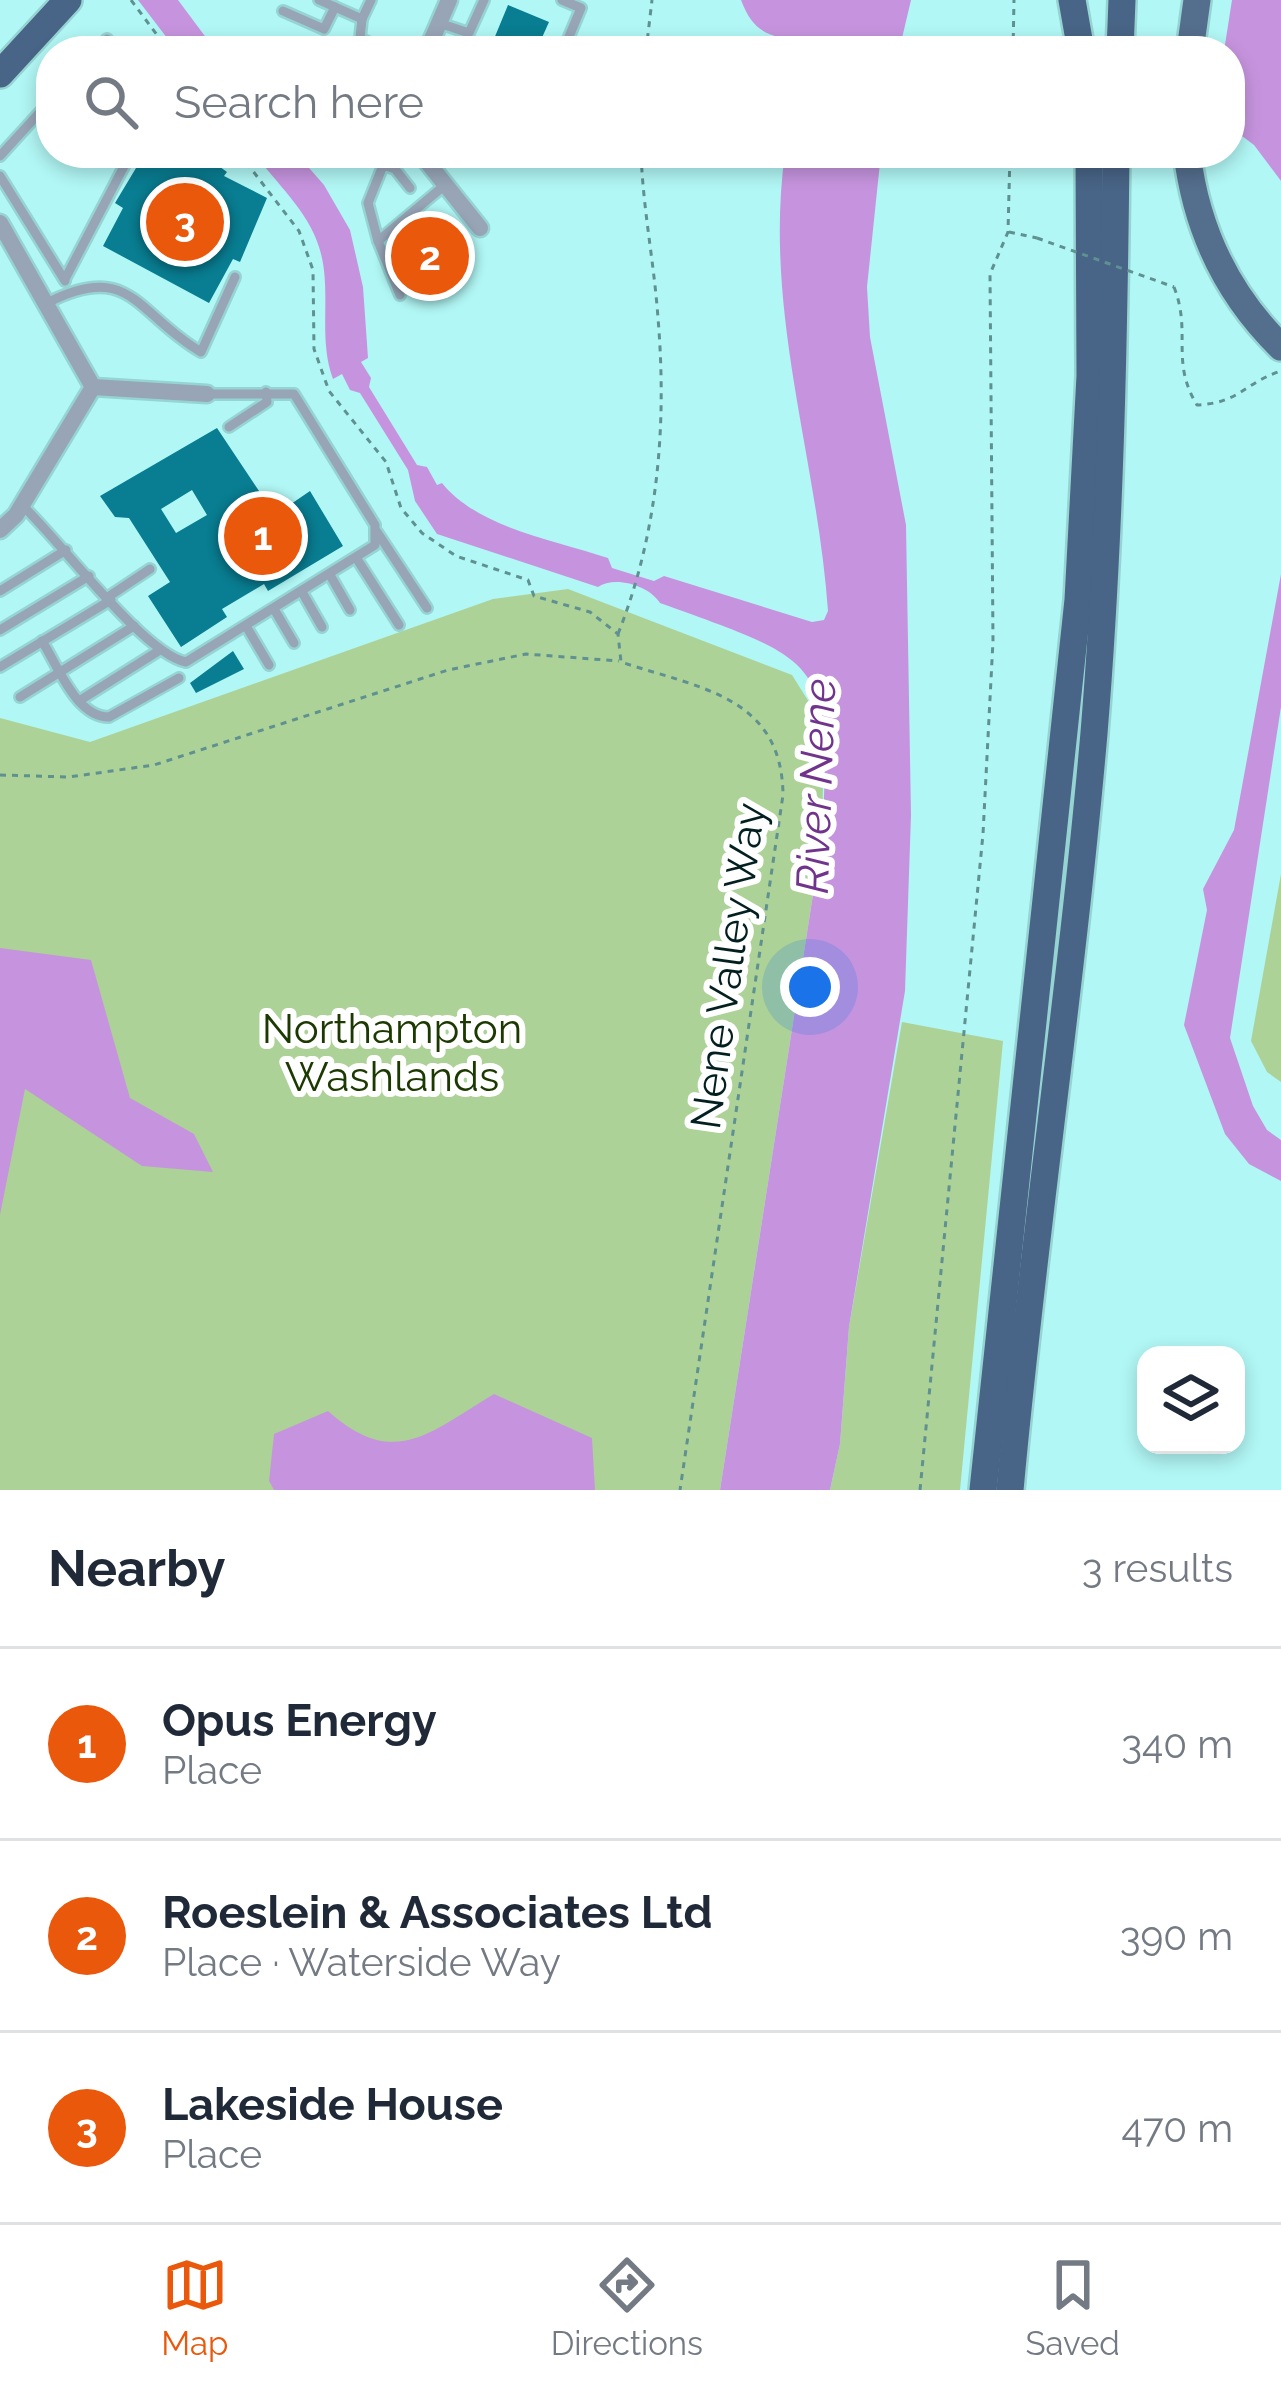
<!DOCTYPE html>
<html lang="en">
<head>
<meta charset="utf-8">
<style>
  :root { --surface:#fff; --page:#f2f2f3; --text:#1f2937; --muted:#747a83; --line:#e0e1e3; --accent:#ea580c }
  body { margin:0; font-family:Raleway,sans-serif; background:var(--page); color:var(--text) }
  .controls { position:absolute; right:36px; bottom:36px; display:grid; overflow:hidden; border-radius:24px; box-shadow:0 6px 18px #0003 }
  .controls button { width:108px; height:108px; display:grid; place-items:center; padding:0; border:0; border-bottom:3px solid var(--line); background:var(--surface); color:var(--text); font:60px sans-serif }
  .you { position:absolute; left:810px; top:987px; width:42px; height:42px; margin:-30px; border:9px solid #fff; border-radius:50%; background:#1a73e8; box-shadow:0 0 0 18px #1a73e833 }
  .badge { display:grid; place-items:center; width:78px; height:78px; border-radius:50%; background:var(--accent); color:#fff; font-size:39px; font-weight:700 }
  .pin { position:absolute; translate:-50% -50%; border:6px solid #fff; box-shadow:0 3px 12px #0006 }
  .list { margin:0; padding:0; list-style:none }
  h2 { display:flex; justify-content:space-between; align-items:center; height:156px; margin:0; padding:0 48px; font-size:51px }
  h2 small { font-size:39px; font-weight:400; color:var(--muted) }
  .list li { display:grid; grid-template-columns:78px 1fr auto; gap:36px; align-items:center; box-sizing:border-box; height:192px; padding:0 48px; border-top:3px solid var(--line) }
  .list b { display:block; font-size:45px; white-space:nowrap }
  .list p { margin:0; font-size:39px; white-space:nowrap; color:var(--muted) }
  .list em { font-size:39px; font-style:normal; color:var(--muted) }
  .icon { flex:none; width:66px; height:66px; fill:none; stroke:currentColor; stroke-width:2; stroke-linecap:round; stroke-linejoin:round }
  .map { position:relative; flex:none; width:1281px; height:1490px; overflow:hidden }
  .search { position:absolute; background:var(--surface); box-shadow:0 6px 18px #0003; left:36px; right:36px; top:36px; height:132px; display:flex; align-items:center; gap:30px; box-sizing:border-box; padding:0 42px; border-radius:48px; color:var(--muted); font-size:45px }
  .sheet { height:732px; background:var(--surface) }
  nav { display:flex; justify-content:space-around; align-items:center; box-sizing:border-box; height:168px; border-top:3px solid var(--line); background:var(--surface); font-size:33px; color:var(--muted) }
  nav a { display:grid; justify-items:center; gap:6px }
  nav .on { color:var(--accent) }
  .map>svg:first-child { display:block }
  .green { fill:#add297 }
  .water { fill:#c694de }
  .building { fill:#097d91; fill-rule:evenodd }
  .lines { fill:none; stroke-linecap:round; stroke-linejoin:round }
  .service-casing { stroke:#95d4d3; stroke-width:14 }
  .minor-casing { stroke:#95d4d3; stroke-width:21 }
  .primary-casing { stroke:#95d4d3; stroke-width:32 }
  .trunk-casing { stroke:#95d4d3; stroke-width:32 }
  .path { stroke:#5f9190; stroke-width:3; stroke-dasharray:6 6; stroke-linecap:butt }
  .service { stroke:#97a5b7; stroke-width:9 }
  .minor { stroke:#97a5b7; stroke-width:16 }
  .primary { stroke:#546e8d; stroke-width:27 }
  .trunk { stroke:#486486; stroke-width:27 }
  .path-bridge { stroke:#5f9190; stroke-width:3; stroke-dasharray:6 6; stroke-linecap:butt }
  .labels { text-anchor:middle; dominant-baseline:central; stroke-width:12; stroke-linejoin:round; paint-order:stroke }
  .street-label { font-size:42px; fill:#031f1f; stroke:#fff }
  .park-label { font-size:42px; fill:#1c3901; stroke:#fff }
  .water-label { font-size:45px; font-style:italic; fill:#71348c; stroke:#fff }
</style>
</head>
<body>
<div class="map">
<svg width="1281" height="1490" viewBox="0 0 1281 1490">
  <rect width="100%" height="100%" fill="#b1f7f5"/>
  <g class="green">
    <path d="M568,589L792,675L824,726L822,837L720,1490H0V718L90,742L493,599Z"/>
    <path d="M1281,874V1082L1267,1072L1251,1041Z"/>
    <path d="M902,1022L1003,1041L960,1490H830L840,1444L849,1327Z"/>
  </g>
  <g class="water">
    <path d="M138,0H178L216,51H177Z"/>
    <path d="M741,0H911L899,51H806L801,40C768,37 753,32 741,0Z"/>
    <path d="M1232,0H1281V181L1254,145L1230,127V51H1224Z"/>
    <path d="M254,153H296L324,185L350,230L363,287L368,358L361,362L371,378L369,387L417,465L427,467L437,485L442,483C478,528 555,540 608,558L612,568L654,581L664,576L812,622L824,620L828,611C817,456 763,311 785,153H881L867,287L870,337L906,525L911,815L905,991L849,1327L840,1444L830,1490H720L822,837C832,658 823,662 660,603C650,586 615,575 598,587L437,534L415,501L408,470L360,393L350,390L342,374L333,379C317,336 333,290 319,247C308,211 276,183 254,153Z"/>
    <path d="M1281,574V707L1230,1038L1253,1106L1267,1130L1281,1140V1181L1249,1164L1225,1134L1184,1025L1207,910L1203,889L1234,830Z"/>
    <path d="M0,948L91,960L130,1098L194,1134L213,1172L142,1166L25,1089L0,1215Z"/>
    <path d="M494,1394L592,1438L595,1490H274L269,1481L274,1434L328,1411C394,1470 429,1433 494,1394Z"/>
  </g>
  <g class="building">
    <path d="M508,5L549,22L536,51H489Z"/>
    <path d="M145,153H201L227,172L224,176L267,198L240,262L233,259L209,303L103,246L123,208L115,203Z"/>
    <path d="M446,219L472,250L414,295L395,258Z"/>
    <path d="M217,428L275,515L310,491L343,546L268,591L264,584L222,609L227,617L181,647L148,596L170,582L129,518L115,517L100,496ZM192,490L207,515L176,533L161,509Z"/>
    <path d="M233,651L244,669L196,693L190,683Z"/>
  </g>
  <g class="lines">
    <defs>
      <g id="service">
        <path d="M319,0L362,19L371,0"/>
        <path d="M562,0L581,8L563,51"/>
        <path d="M283,11L324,29L335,7"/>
        <path d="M362,19L360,38L386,51"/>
        <path d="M439,23L469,33L484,0"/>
        <path d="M96,51L107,39L117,51"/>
        <path d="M0,156L51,100"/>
        <path d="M383,165L395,169L410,188"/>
        <path d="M0,176L65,281"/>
        <path d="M378,241L368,203L388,153"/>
        <path d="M65,279L131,153"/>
        <path d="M400,295L378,241L445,185"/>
        <path d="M47,303C131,260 136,314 201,352L235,277"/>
        <path d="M229,427L267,402L266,392"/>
        <path d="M22,505C59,540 144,654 186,662L375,545V525L294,394H207"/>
        <path d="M377,532L427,608"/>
        <path d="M357,559L399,625"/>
        <path d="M330,575L350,610"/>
        <path d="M0,591L66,550"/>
        <path d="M302,592L322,627"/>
        <path d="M108,597L150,569"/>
        <path d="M274,609L294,643"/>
        <path d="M246,626L269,665"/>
        <path d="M0,630L89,576"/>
        <path d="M42,641C58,666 76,717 109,717L179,678"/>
        <path d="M0,667L111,600"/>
        <path d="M20,697L134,626"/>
        <path d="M79,701L160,650"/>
      </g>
      <g id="minor">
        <path d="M427,51L449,0"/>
        <path d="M420,153L480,228"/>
        <path d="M0,223L93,387L16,515L0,530"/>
        <path d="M93,387L207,394"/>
      </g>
      <g id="primary">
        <path d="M1190,51L1197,0"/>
        <path d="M1187,153C1196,228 1227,294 1281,347"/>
      </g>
      <g id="trunk">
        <path d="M1072,0L1081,51"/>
        <path d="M1120,51L1122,0"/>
        <path d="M0,74L68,0"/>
        <path d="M983,1490L1078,600L1090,376L1089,153"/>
        <path d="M1010,1490C1033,1237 1072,986 1094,733C1110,539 1114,347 1116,153"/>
      </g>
    </defs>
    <use href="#service" class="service-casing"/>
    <use href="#minor" class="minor-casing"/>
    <use href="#primary" class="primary-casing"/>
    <use href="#trunk" class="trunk-casing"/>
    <g class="path">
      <path d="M131,0L169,51"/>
      <path d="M646,51L652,0"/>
      <path d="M1013,51L1014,0"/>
      <path d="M239,153L299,231L313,270L314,349L329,391L386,462L401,508L422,533L456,556L528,580L534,596L590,612L618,634L621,662C699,688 782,696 783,795L680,1490"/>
      <path d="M1009,232L1037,238"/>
      <path d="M1174,287C1192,333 1170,361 1197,405C1240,403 1244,383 1281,371"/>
      <path d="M618,634C658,533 667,426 658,318C654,262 643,209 641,153"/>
      <path d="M0,775L69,777L154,765L448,670L526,654L619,661"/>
      <path d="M920,1490L983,834L993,641L990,274L1008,232L1010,153"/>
    </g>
    <use href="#service" class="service"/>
    <use href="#minor" class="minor"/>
    <use href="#primary" class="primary"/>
    <use href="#trunk" class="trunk"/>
    <path class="path-bridge" d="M1037,238L1174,287"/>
  </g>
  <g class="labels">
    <g class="street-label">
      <text transform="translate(728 966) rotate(-82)">Nene Valley Way</text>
    </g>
    <g class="park-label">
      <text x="392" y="1028">Northampton<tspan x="392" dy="48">Washlands</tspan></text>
    </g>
    <g class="water-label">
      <text transform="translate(816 786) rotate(-88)">River Nene</text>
    </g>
  </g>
</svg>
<div class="controls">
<button><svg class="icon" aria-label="layers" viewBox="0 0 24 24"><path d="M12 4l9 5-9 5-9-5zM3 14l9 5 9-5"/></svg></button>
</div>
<div class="you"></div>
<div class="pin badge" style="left:263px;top:536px">1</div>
<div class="pin badge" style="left:430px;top:256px">2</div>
<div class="pin badge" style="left:185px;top:222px">3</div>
<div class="search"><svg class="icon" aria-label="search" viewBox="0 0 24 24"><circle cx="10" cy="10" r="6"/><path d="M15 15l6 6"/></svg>Search here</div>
</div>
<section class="sheet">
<h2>Nearby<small>3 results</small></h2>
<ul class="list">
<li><span class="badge">1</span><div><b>Opus Energy</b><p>Place</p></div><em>340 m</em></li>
<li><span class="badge">2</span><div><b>Roeslein &amp; Associates Ltd</b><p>Place · Waterside Way</p></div><em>390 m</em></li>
<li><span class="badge">3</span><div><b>Lakeside House</b><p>Place</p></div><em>470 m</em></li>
</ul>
</section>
<nav>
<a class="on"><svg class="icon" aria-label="map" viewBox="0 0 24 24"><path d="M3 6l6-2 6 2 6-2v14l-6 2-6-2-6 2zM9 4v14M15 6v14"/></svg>Map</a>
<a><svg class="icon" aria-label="directions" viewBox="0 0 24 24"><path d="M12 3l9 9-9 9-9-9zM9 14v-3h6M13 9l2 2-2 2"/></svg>Directions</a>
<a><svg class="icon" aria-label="saved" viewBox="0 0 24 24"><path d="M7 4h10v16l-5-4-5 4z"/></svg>Saved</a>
</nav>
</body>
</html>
